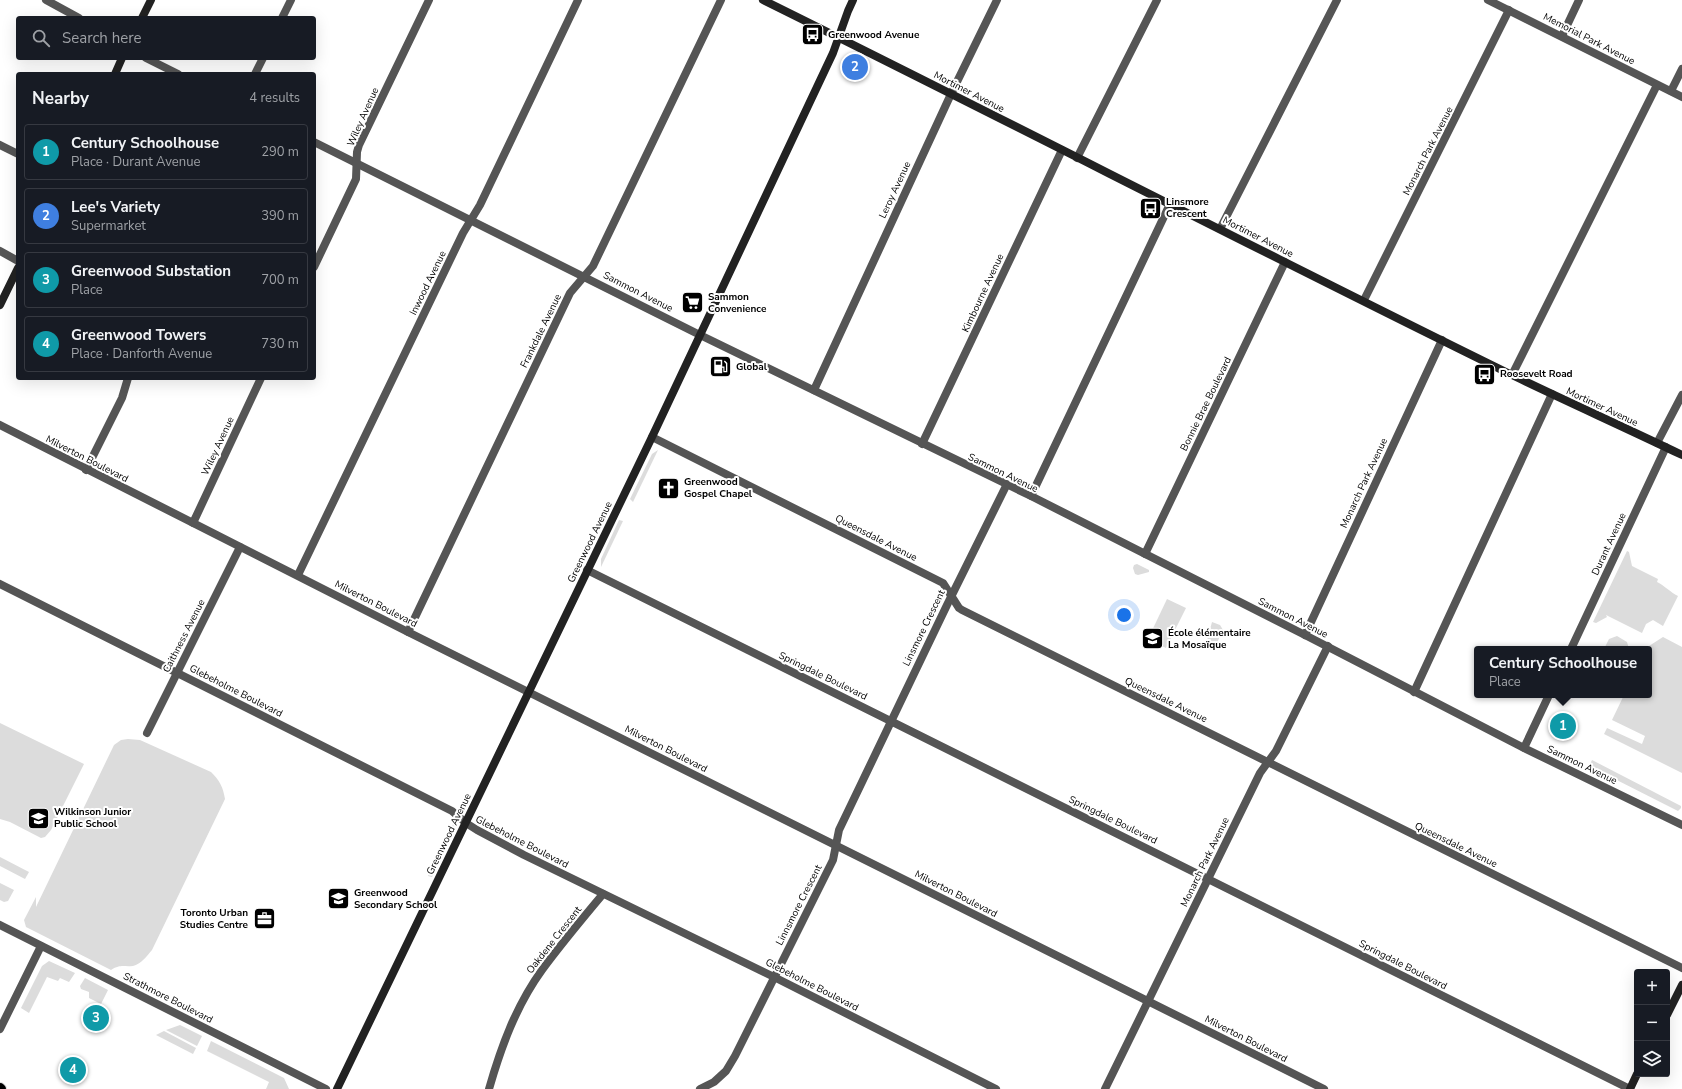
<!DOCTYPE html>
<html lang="en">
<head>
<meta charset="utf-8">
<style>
  :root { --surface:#171b24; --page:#20242c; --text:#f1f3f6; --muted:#9ea1a6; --line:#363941; --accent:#7c3aed }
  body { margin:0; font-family:"Nunito Sans",sans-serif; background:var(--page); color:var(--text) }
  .controls { position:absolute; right:12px; bottom:12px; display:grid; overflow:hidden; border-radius:4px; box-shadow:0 4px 16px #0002 }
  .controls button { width:36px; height:36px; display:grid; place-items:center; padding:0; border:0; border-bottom:1px solid var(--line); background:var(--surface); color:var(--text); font:20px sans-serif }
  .you { position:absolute; left:1124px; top:615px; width:14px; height:14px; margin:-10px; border:3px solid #fff; border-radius:50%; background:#1a73e8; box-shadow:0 0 0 6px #1a73e833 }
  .badge { display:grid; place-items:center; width:26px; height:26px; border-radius:50%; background:var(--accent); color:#fff; font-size:13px; font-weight:700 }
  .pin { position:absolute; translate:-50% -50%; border:2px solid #fff; box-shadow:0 1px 4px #0006 }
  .popup { position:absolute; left:1474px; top:646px; width:178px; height:52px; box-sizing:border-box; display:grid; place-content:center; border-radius:4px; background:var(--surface); filter:drop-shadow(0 1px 3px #0005); font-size:13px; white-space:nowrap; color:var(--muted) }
  .popup b { font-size:15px; color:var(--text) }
  .popup::after { content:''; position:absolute; left:50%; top:100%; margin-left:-8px; border:8px solid transparent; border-top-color:var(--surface) }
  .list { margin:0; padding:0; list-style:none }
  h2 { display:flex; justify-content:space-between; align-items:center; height:52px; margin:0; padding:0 16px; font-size:17px }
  h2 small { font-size:13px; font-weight:400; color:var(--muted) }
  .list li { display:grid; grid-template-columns:26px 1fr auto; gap:12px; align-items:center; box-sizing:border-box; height:56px; margin:0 8px 8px; padding:0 8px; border:1px solid var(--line); border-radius:4px }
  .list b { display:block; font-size:15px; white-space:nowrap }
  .list p { margin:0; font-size:13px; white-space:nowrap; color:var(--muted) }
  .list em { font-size:13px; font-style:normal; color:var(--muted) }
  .icon { flex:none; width:22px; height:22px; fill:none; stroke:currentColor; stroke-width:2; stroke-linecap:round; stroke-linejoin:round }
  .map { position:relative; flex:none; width:1682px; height:1089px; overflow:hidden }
  .search { position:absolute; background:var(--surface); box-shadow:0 4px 16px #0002; left:16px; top:16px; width:300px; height:44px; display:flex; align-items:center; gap:10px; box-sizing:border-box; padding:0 14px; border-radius:4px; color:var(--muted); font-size:15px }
  .panel { position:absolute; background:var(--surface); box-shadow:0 4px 16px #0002; left:16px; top:72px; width:300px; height:308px; border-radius:4px }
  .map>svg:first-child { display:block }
  .green { fill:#dcdcdc }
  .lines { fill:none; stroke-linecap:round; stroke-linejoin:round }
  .primary-casing { stroke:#dbdbdb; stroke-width:12 }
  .street { stroke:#555; stroke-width:8 }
  .secondary { stroke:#222; stroke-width:8 }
  .primary { stroke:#000; stroke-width:10 }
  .labels { text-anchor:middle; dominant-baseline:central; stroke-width:4; stroke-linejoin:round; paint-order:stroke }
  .poi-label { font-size:10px; font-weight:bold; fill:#000; stroke:#fff; text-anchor:start }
  .street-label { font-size:10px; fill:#000; stroke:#fff }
</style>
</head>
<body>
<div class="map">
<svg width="1682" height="1089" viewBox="0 0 1682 1089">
  <rect width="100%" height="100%" fill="#fff"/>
  <g class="green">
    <path d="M658,450L633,502L630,499L652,454Z"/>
    <path d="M619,520L623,521L601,567V559Z"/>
    <path d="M1627,551L1629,552L1632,566L1658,579L1657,582C1665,586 1670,592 1678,596L1663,626L1653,620L1646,624L1642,633L1606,615L1607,617L1596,623L1593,622Z"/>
    <path d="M1137,564L1149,570V572L1138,575L1135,574L1133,568L1134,565Z"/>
    <path d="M1167,599L1186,608L1166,648L1148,639Z"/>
    <path d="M1212,622L1220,625L1223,630L1214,649L1208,650L1205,648Z"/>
    <path d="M1617,636L1627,642L1629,649H1604L1609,639Z"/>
    <path d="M1663,637L1682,647V773L1604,734L1607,728L1642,744L1645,736L1612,720L1624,695H1649V649H1647L1649,646Z"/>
    <path d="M0,723L84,764L51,830L45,837L41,838L10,822L0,819Z"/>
    <path d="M128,739L140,740L211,772C220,781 223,787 225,799L152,950C147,956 141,964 133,966C123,967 121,964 111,970L26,927L24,920L36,897V907L114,745L121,740Z"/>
    <path d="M1592,760L1681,806V808L1678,811L1589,766Z"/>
    <path d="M453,824L455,826L453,833L432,877L428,876Z"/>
    <path d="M0,857L29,872L25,879L0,866Z"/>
    <path d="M0,883L14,890L8,901L4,902L0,900Z"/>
    <path d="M49,961L75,973L69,982L60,978L58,981L47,977L29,1013L21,1008L42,966Z"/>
    <path d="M85,978L108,990L101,1004L89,998V992L81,989L80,986Z"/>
    <path d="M180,1025L202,1036L197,1046L166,1030Z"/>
    <path d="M164,1031L196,1048L193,1054L156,1035Z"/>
    <path d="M211,1041L284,1078L289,1089H266L269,1082L207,1051Z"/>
  </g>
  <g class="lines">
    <defs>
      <path id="primary" d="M0,1088L1,1089"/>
    </defs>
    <use href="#primary" class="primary-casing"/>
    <g class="street">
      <path d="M46,0L79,18"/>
      <path d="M1488,0L1682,97"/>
      <path d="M282,18L291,0"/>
      <path d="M1562,36L1579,0"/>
      <path d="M146,58L178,74"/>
      <path d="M255,74L263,58"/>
      <path d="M1671,91L1682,69"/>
      <path d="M314,142L700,335L1031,496L1305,635L1524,748L1682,825"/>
      <path d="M0,145L18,154"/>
      <path d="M1077,158L1157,0"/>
      <path d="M1220,229L1337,0"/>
      <path d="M0,251L18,261"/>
      <path d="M314,267L356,179L357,152L359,145L429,0"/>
      <path d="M1364,300L1509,10"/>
      <path d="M1512,375L1657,85"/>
      <path d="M814,390L951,94L997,0"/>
      <path d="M0,425L408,632L1324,1089"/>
      <path d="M652,437L943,583L959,608L962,610L1682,968"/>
      <path d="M1657,443L1682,395"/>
      <path d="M922,444L1062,150"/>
      <path d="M86,470L122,398L128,378"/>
      <path d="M1031,496L1170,204"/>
      <path d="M193,523L261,378"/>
      <path d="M1145,554L1285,262"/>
      <path d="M587,570L1630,1089"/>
      <path d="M298,575L463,233L480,205L578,0"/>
      <path d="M0,584L452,811L466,823L477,830L524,855L774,977L996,1089"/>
      <path d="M408,632L570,293L593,266L721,0"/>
      <path d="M1305,635L1442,340"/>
      <path d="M1571,649L1666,447"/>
      <path d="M1414,692L1552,394"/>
      <path d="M147,733L240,547"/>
      <path d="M1524,748L1549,695"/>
      <path d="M0,925L326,1089"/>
      <path d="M0,1029L41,946"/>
      <path d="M489,1089C501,1047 516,1006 542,970C561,944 582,919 603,894"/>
      <path d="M700,1089L714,1082L726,1071L735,1056L833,860L839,830L947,605L1006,486"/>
      <path d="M1105,1089L1260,773L1276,751L1328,646"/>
    </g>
    <g class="secondary">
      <path d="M763,0C1014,124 1263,253 1514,376C1570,403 1626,428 1682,455"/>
      <path d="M142,18L151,0"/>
      <path d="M115,74L122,58"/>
      <path d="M0,305L18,268"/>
      <path d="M1667,1015L1682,985"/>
      <path d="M337,1089L652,437L833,53L848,11L853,0"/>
      <path d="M1630,1089L1637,1074"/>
    </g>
    <use href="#primary" class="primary"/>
  </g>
  <defs>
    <symbol id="bus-square" viewBox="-11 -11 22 22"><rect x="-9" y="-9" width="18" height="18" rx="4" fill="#000" stroke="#fff"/><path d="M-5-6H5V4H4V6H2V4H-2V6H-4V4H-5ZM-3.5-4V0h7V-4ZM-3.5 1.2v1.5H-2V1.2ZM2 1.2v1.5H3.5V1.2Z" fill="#fff"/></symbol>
    <symbol id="supermarket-square" viewBox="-11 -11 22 22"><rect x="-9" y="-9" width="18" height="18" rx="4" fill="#000" stroke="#fff"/><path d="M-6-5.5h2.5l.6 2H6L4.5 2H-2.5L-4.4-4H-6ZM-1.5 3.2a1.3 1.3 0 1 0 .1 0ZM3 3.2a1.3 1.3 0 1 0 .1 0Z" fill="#fff"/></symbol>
    <symbol id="fuel-square" viewBox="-11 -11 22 22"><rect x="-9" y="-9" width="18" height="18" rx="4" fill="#000" stroke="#fff"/><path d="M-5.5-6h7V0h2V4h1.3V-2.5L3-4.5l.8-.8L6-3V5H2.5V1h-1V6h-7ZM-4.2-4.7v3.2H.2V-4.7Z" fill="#fff"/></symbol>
    <symbol id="church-square" viewBox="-11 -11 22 22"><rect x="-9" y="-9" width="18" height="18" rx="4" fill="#000" stroke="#fff"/><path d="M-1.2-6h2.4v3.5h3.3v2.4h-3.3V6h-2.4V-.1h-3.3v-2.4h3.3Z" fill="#fff"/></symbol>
    <symbol id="school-square" viewBox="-11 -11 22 22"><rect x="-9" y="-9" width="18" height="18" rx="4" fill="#000" stroke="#fff"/><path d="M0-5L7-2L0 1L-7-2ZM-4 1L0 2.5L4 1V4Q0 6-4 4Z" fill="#fff"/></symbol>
    <symbol id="office-square" viewBox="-11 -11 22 22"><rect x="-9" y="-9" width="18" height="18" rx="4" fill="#000" stroke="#fff"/><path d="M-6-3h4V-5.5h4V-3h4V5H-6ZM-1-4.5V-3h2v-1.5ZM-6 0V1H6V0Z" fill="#fff"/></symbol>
  </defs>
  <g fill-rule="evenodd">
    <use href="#bus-square" x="800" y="22" width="25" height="25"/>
    <use href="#bus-square" x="1138" y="196" width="25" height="25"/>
    <use href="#supermarket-square" x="680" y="290" width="25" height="25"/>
    <use href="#fuel-square" x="708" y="354" width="25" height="25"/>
    <use href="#bus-square" x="1472" y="362" width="25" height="25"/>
    <use href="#church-square" x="656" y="476" width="25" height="25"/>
    <use href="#school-square" x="1140" y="626" width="25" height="25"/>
    <use href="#school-square" x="26" y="806" width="25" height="25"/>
    <use href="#school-square" x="326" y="886" width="25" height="25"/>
    <use href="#office-square" x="252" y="906" width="25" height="25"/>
  </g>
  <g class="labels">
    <g class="poi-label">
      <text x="828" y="35">Greenwood Avenue</text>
      <text x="1166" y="202">Linsmore<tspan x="1166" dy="12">Crescent</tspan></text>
      <text x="708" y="297">Sammon<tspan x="708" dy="12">Convenience</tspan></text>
      <text x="736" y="367">Global</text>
      <text x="1500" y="374">Roosevelt Road</text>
      <text x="684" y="482">Greenwood<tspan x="684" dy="12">Gospel Chapel</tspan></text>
      <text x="1168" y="633">École élémentaire<tspan x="1168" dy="12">La Mosaïque</tspan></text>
      <text x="54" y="812">Wilkinson Junior<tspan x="54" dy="12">Public School</tspan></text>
      <text x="354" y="893">Greenwood<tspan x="354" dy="12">Secondary School</tspan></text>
      <text x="248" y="913" text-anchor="end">Toronto Urban<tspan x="248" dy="12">Studies Centre</tspan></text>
    </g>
    <g class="street-label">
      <text transform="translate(1589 39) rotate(27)">Memorial Park Avenue</text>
      <text transform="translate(969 92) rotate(27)">Mortimer Avenue</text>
      <text transform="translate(363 117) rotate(-66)">Wiley Avenue</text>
      <text transform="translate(1428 151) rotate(-63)">Monarch Park Avenue</text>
      <text transform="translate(895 190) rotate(-65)">Leroy Avenue</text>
      <text transform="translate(1258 237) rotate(27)">Mortimer Avenue</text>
      <text transform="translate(428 283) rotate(-64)">Inwood Avenue</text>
      <text transform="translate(638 292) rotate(27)">Sammon Avenue</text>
      <text transform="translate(983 293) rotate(-65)">Kimbourne Avenue</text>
      <text transform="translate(541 331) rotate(-64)">Frankdale Avenue</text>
      <text transform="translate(1206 404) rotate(-64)">Bonnie Brae Boulevard</text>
      <text transform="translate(1602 407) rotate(25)">Mortimer Avenue</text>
      <text transform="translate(218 446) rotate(-65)">Wiley Avenue</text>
      <text transform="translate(87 459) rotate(27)">Milverton Boulevard</text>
      <text transform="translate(1003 473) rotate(26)">Sammon Avenue</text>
      <text transform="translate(1364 483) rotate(-65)">Monarch Park Avenue</text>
      <text transform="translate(876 538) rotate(27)">Queensdale Avenue</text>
      <text transform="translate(590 542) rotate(-64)">Greenwood Avenue</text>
      <text transform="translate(1609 544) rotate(-65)">Durant Avenue</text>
      <text transform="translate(376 604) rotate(27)">Milverton Boulevard</text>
      <text transform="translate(1293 618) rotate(27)">Sammon Avenue</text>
      <text transform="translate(924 628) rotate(-64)">Linsmore Crescent</text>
      <text transform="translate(184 636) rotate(-63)">Caithness Avenue</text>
      <text transform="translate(823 676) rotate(26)">Springdale Boulevard</text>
      <text transform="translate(236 691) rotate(27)">Glebeholme Boulevard</text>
      <text transform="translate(1166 700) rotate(26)">Queensdale Avenue</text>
      <text transform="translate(666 749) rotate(27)">Milverton Boulevard</text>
      <text transform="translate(1582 765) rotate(26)">Sammon Avenue</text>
      <text transform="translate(1113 820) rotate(26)">Springdale Boulevard</text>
      <text transform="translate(449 834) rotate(-64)">Greenwood Avenue</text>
      <text transform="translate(522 842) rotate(27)">Glebeholme Boulevard</text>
      <text transform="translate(1456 845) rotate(26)">Queensdale Avenue</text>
      <text transform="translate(1205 862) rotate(-64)">Monarch Park Avenue</text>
      <text transform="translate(956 894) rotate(27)">Milverton Boulevard</text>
      <text transform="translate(799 905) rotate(-63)">Linnsmore Crescent</text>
      <text transform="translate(554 940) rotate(-52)">Oakdene Crescent</text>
      <text transform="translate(1403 965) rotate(27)">Springdale Boulevard</text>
      <text transform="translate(812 985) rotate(27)">Glebeholme Boulevard</text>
      <text transform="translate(168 998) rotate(27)">Strathmore Boulevard</text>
      <text transform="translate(1246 1039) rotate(27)">Milverton Boulevard</text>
    </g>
  </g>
</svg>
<div class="controls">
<button>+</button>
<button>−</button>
<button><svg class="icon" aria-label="layers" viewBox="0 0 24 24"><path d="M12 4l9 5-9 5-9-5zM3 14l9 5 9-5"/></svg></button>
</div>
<div class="you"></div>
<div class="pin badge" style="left:1563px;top:726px;background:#0f9aa8">1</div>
<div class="popup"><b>Century Schoolhouse</b>Place</div>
<div class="pin badge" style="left:855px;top:67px;background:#3f7fe0">2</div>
<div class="pin badge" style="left:96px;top:1018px;background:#0f9aa8">3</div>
<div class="pin badge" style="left:73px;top:1070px;background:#0f9aa8">4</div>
<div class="search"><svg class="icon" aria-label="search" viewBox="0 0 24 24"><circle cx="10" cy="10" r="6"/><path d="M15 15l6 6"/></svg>Search here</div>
<section class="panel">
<h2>Nearby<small>4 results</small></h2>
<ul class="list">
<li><span class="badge" style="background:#0f9aa8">1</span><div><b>Century Schoolhouse</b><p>Place · Durant Avenue</p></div><em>290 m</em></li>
<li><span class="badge" style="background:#3f7fe0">2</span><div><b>Lee's Variety</b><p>Supermarket</p></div><em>390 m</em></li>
<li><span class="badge" style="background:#0f9aa8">3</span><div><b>Greenwood Substation</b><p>Place</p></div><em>700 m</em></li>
<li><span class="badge" style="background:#0f9aa8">4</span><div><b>Greenwood Towers</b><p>Place · Danforth Avenue</p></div><em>730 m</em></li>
</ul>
</section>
</div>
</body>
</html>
